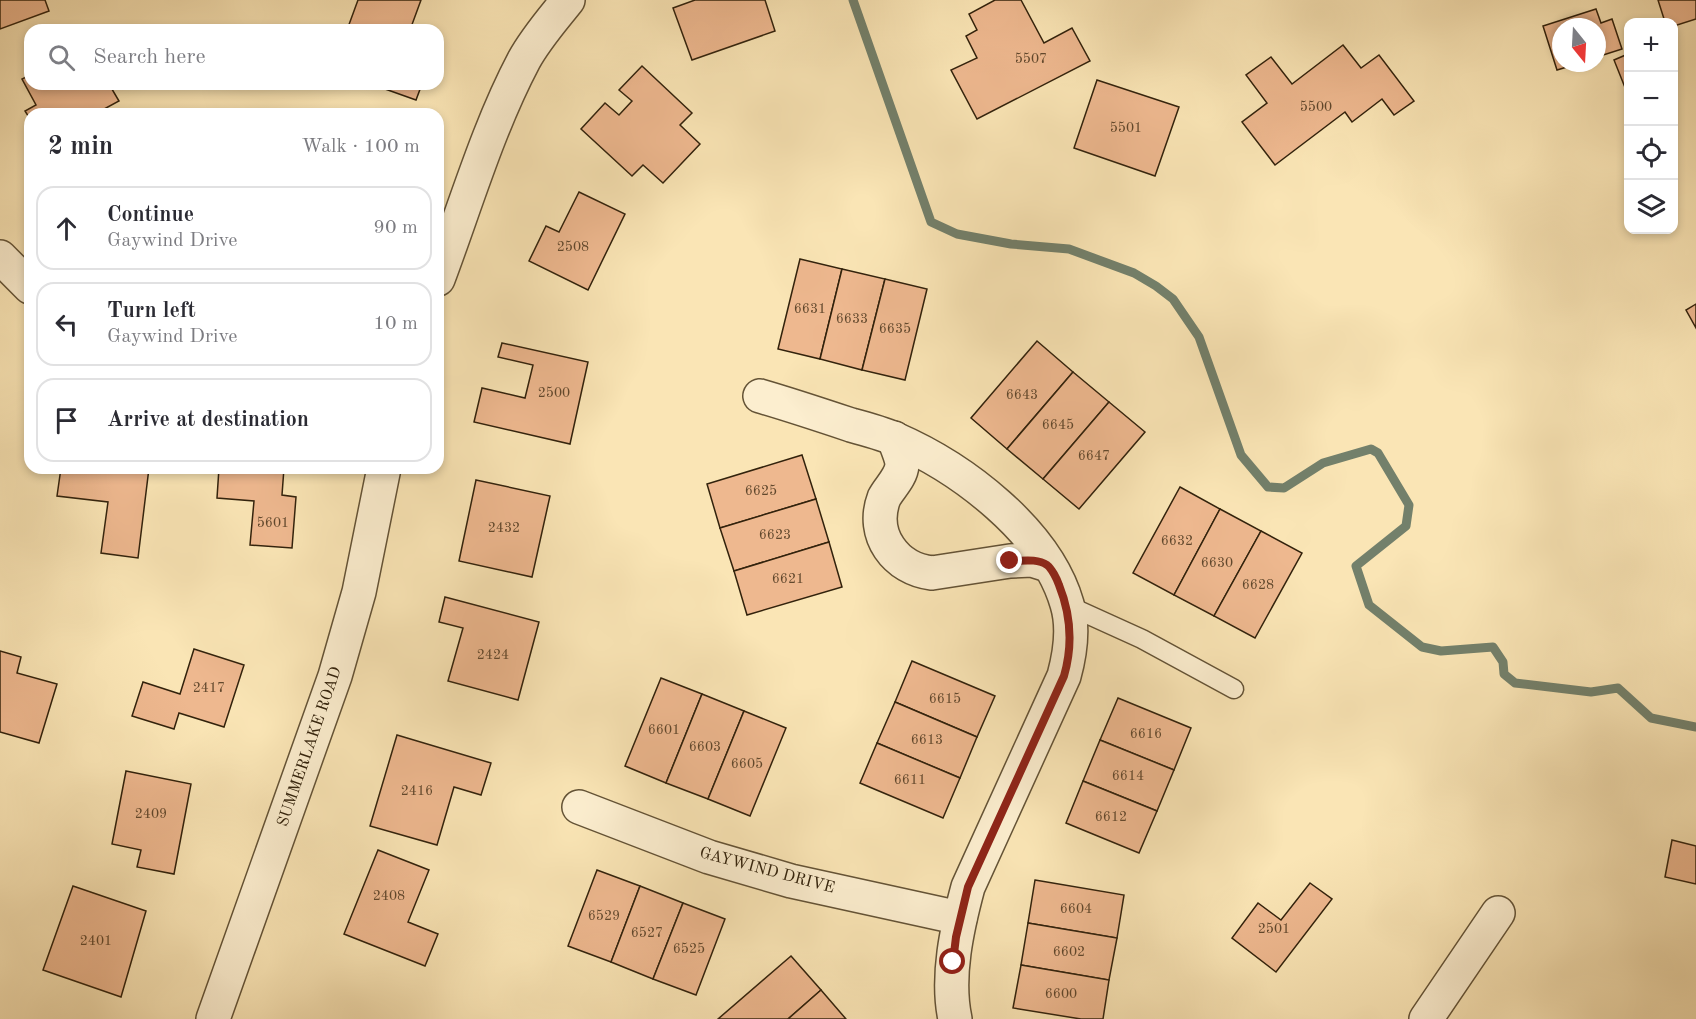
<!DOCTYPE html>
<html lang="en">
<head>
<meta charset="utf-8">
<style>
  :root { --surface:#fff; --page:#f2f2f3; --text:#2b2b33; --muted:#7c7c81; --line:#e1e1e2 }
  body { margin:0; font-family:"Old Standard TT",serif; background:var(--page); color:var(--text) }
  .controls { position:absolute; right:18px; top:18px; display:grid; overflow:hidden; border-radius:12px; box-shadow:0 3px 9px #0003 }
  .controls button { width:54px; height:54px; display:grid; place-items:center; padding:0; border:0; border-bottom:2px solid var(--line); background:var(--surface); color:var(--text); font:30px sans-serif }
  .compass { position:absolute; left:1552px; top:18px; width:54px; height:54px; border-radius:50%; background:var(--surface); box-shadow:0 3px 9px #0003; rotate:162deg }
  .stop { position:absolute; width:18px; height:18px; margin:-14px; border:4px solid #8f2418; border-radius:50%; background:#fff }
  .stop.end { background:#8f2418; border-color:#fff; box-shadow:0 2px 6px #0008 }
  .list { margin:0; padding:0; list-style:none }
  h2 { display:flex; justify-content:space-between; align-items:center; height:78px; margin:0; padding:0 24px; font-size:26px }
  h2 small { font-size:20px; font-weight:400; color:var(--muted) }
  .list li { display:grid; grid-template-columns:39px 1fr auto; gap:18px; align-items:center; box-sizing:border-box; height:84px; margin:0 12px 12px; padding:0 12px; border:2px solid var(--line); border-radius:18px }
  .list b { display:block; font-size:22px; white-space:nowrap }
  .list p { margin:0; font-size:20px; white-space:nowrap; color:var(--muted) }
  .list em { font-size:20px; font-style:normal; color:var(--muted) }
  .icon { flex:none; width:33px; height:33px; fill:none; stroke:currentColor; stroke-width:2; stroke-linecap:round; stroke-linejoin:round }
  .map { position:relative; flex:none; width:1696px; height:1019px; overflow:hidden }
  .search { position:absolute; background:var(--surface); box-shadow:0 3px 9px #0003; left:24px; top:24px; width:420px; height:66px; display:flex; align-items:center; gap:15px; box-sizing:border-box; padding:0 21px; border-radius:18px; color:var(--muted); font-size:22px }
  .panel { position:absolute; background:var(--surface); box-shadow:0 3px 9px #0003; left:24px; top:108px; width:420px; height:366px; border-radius:18px }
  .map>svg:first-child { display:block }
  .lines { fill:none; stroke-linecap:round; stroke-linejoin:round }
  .stream { stroke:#73806b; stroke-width:9 }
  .building { fill:#eeb88f; stroke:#32220c; stroke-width:1.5 }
  .lane-casing { stroke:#645336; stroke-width:21 }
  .street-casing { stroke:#645336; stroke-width:36 }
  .lane { stroke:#fceecf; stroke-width:18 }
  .street { stroke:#fceecf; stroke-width:33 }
  .route { stroke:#8f2418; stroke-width:8 }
  .labels { text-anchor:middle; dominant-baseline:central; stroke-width:4.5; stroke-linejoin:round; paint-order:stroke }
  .number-label { font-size:14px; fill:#61482d }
  .street-label { font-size:16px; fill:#32220c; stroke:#fceecf }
</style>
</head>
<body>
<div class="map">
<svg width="1696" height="1019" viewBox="0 0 1696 1019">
  <rect width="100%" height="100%" fill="#fae5b5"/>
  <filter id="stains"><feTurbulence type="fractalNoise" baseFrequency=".00333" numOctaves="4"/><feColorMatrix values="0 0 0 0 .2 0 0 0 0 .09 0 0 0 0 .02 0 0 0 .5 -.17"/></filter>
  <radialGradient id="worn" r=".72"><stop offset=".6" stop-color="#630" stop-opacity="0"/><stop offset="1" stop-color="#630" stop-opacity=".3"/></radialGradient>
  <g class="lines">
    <path class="stream" d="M853,0L931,222L957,234L1011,244L1069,249L1134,273L1156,286L1173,299L1199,337L1241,455L1268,487L1284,488L1323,463L1371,449L1378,453L1409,505L1406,526L1356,566L1369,605L1422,647L1441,651L1493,647L1503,662L1504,674L1515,683L1591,692L1618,688L1651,718L1696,727"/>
  </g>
  <g class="building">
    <path d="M0,0H45L49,11L0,29Z"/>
    <path d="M358,0H421L410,30H347Z"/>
    <path d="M695,0H765L775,31L692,60L673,8Z"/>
    <path d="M995,0H1021L1044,43L1072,28L1090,61L977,119L951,70L977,58L966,36L977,30L969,14Z"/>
    <path d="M1658,0H1696V19L1674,26V22H1665Z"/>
    <path d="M1596,9L1601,23L1612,19L1622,49L1597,57V27H1561V63H1580L1557,70L1543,26Z"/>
    <path d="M1343,45L1361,68L1379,55L1414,101L1394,115L1382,99L1352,122L1345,112L1275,165L1242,122L1267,103L1246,75L1271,57L1292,84Z"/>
    <path d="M1628,54V95L1614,60Z"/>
    <path d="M642,66L692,113L680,125L700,144L663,183L643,165L632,176L581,129L605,103L619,115L632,101L619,90Z"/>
    <path d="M30,75V84H109L119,101L95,114H30V119L25,111L36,105L22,79Z"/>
    <path d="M1097,80L1179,107L1155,176L1074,148Z"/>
    <path d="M371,84H422L416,100Z"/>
    <path d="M579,192L625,214L588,290L529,261L546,226L559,232Z"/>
    <path d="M800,259L842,269L820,359L778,349Z"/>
    <path d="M842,269L885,279L862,370L820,359Z"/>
    <path d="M885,279L927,289L905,380L862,370Z"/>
    <path d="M1696,304V328L1686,310Z"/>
    <path d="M1037,341L1073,372L1007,449L971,418Z"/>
    <path d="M502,343L588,362L570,444L474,422L482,388L525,398L533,365L498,357Z"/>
    <path d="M1073,372L1109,402L1043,479L1007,449Z"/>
    <path d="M1109,402L1145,432L1079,509L1043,479Z"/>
    <path d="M802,455L816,499L720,528L707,484Z"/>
    <path d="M61,468H149L138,558L101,553L108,502L57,496Z"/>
    <path d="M219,468H284L282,495L296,497L292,548L250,545L254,501L217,498Z"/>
    <path d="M476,480L550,496L532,577L459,561Z"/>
    <path d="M1180,487L1220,509L1174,595L1133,573Z"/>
    <path d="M816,499L829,542L734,571L720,528Z"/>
    <path d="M1220,509L1261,531L1214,616L1174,595Z"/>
    <path d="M1261,531L1302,553L1255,638L1214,616Z"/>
    <path d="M829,542L842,587L747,615L734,571Z"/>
    <path d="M445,597L539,622L518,700L448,681L463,628L439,622Z"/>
    <path d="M194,649L244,665L224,727L179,713L174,729L132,716L143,682L180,694Z"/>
    <path d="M0,651L21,657L17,673L57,684L39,743L0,732Z"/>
    <path d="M912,661L995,696L977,737L895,702Z"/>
    <path d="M661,678L702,694L666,783L625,766Z"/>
    <path d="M702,694L744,711L708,799L666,783Z"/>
    <path d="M1118,698L1191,728L1174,770L1100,740Z"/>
    <path d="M895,702L977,737L960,778L877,743Z"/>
    <path d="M744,711L786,728L750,816L708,799Z"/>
    <path d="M397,735L491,763L481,795L454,787L437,845L370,826Z"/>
    <path d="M1100,740L1174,770L1157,811L1083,781Z"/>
    <path d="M877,743L960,778L943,818L860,783Z"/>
    <path d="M126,771L191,784L174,874L137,867L141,850L112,844Z"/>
    <path d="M1083,781L1157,811L1139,853L1066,823Z"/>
    <path d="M1672,840L1696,846V884L1665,877Z"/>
    <path d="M378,850L429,870L408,922L438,934L425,966L344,934Z"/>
    <path d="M597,870L640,886L611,962L568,946Z"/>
    <path d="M1035,880L1124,895L1117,938L1028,923Z"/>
    <path d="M1310,883L1332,899L1276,972L1232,938L1258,903L1281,920Z"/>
    <path d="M73,886L146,911L121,997L43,970Z"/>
    <path d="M640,886L683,903L653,979L611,962Z"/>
    <path d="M683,903L725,919L696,995L653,979Z"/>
    <path d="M1028,923L1117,938L1109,980L1021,965Z"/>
    <path d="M791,956L821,990L788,1019H718Z"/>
    <path d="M1021,965L1109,980L1103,1019H1081L1013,1008Z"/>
    <path d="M821,990L846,1019H788Z"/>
  </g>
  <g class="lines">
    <defs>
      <path id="lane" d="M1067,605L1142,639L1234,689"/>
      <g id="street">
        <path d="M0,257L30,287"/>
        <path d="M438,279C465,207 488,128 524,60C536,38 553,19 568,0"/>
        <path d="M760,396C791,405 821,415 851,425C866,429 881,433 895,439C962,468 1046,531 1067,604C1074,627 1070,654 1064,676L968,887C957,928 946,977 955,1019"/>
        <path d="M894,438C896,446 902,457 902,465C901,478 889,488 884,498C870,535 896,569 932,573L1010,561L1032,560L1048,565"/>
        <path d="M579,807L709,857L791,881L960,918"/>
        <path d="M213,1019L335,676L359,592L384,468"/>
        <path d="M1426,1019L1498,913"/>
      </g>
    </defs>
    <use href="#lane" class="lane-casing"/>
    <use href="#street" class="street-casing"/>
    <use href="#lane" class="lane"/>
    <use href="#street" class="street"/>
  </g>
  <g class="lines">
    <path class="route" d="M953,962L956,937L968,887L1064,676C1073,645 1071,615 1059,585C1057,579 1052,569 1047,565C1037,558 1022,561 1010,561"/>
  </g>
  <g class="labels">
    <g class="number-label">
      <text x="1031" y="59">5507</text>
      <text x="1316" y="107">5500</text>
      <text x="1126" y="128">5501</text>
      <text x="573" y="247">2508</text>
      <text x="810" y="309">6631</text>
      <text x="852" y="319">6633</text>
      <text x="895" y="329">6635</text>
      <text x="554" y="393">2500</text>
      <text x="1022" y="395">6643</text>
      <text x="1058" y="425">6645</text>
      <text x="1094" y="456">6647</text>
      <text x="761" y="491">6625</text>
      <text x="273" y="523">5601</text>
      <text x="504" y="528">2432</text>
      <text x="775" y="535">6623</text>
      <text x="1177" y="541">6632</text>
      <text x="1217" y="563">6630</text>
      <text x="788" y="579">6621</text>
      <text x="1258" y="585">6628</text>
      <text x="493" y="655">2424</text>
      <text x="209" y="688">2417</text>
      <text x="945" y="699">6615</text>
      <text x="664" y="730">6601</text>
      <text x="1146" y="734">6616</text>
      <text x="927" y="740">6613</text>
      <text x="705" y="747">6603</text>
      <text x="747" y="764">6605</text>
      <text x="1128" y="776">6614</text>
      <text x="910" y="780">6611</text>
      <text x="417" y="791">2416</text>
      <text x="151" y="814">2409</text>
      <text x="1111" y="817">6612</text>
      <text x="389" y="896">2408</text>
      <text x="1076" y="909">6604</text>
      <text x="604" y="916">6529</text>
      <text x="1274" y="929">2501</text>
      <text x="647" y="933">6527</text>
      <text x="96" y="941">2401</text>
      <text x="689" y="949">6525</text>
      <text x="1069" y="952">6602</text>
      <text x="1061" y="994">6600</text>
    </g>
    <g class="street-label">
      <text transform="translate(310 747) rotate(-71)">SUMMERLAKE ROAD</text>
      <text transform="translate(767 871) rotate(15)">GAYWIND DRIVE</text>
    </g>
  </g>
  <rect width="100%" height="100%" filter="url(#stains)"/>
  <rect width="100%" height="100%" fill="url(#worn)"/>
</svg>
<div class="controls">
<button>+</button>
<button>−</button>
<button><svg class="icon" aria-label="locate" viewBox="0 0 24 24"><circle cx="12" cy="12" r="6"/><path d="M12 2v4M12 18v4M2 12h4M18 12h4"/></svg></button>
<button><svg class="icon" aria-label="layers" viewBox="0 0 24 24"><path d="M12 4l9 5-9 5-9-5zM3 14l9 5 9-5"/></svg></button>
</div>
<svg class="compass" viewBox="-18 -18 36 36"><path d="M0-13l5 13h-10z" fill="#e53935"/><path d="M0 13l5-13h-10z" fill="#7c7c81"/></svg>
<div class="stop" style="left:953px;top:962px"></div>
<div class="stop end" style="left:1010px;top:561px"></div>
<div class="search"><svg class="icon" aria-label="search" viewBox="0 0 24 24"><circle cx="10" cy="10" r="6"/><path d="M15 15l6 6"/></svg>Search here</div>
<section class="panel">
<h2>2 min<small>Walk · 100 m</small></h2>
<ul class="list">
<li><svg class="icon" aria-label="ahead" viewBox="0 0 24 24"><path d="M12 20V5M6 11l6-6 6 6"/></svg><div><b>Continue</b><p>Gaywind Drive</p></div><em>90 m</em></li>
<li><svg class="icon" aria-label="left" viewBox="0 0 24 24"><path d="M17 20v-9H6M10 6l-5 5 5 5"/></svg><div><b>Turn left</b><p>Gaywind Drive</p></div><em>10 m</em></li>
<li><svg class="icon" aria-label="arrive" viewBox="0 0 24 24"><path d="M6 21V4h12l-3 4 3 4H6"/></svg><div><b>Arrive at destination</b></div></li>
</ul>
</section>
</div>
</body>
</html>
